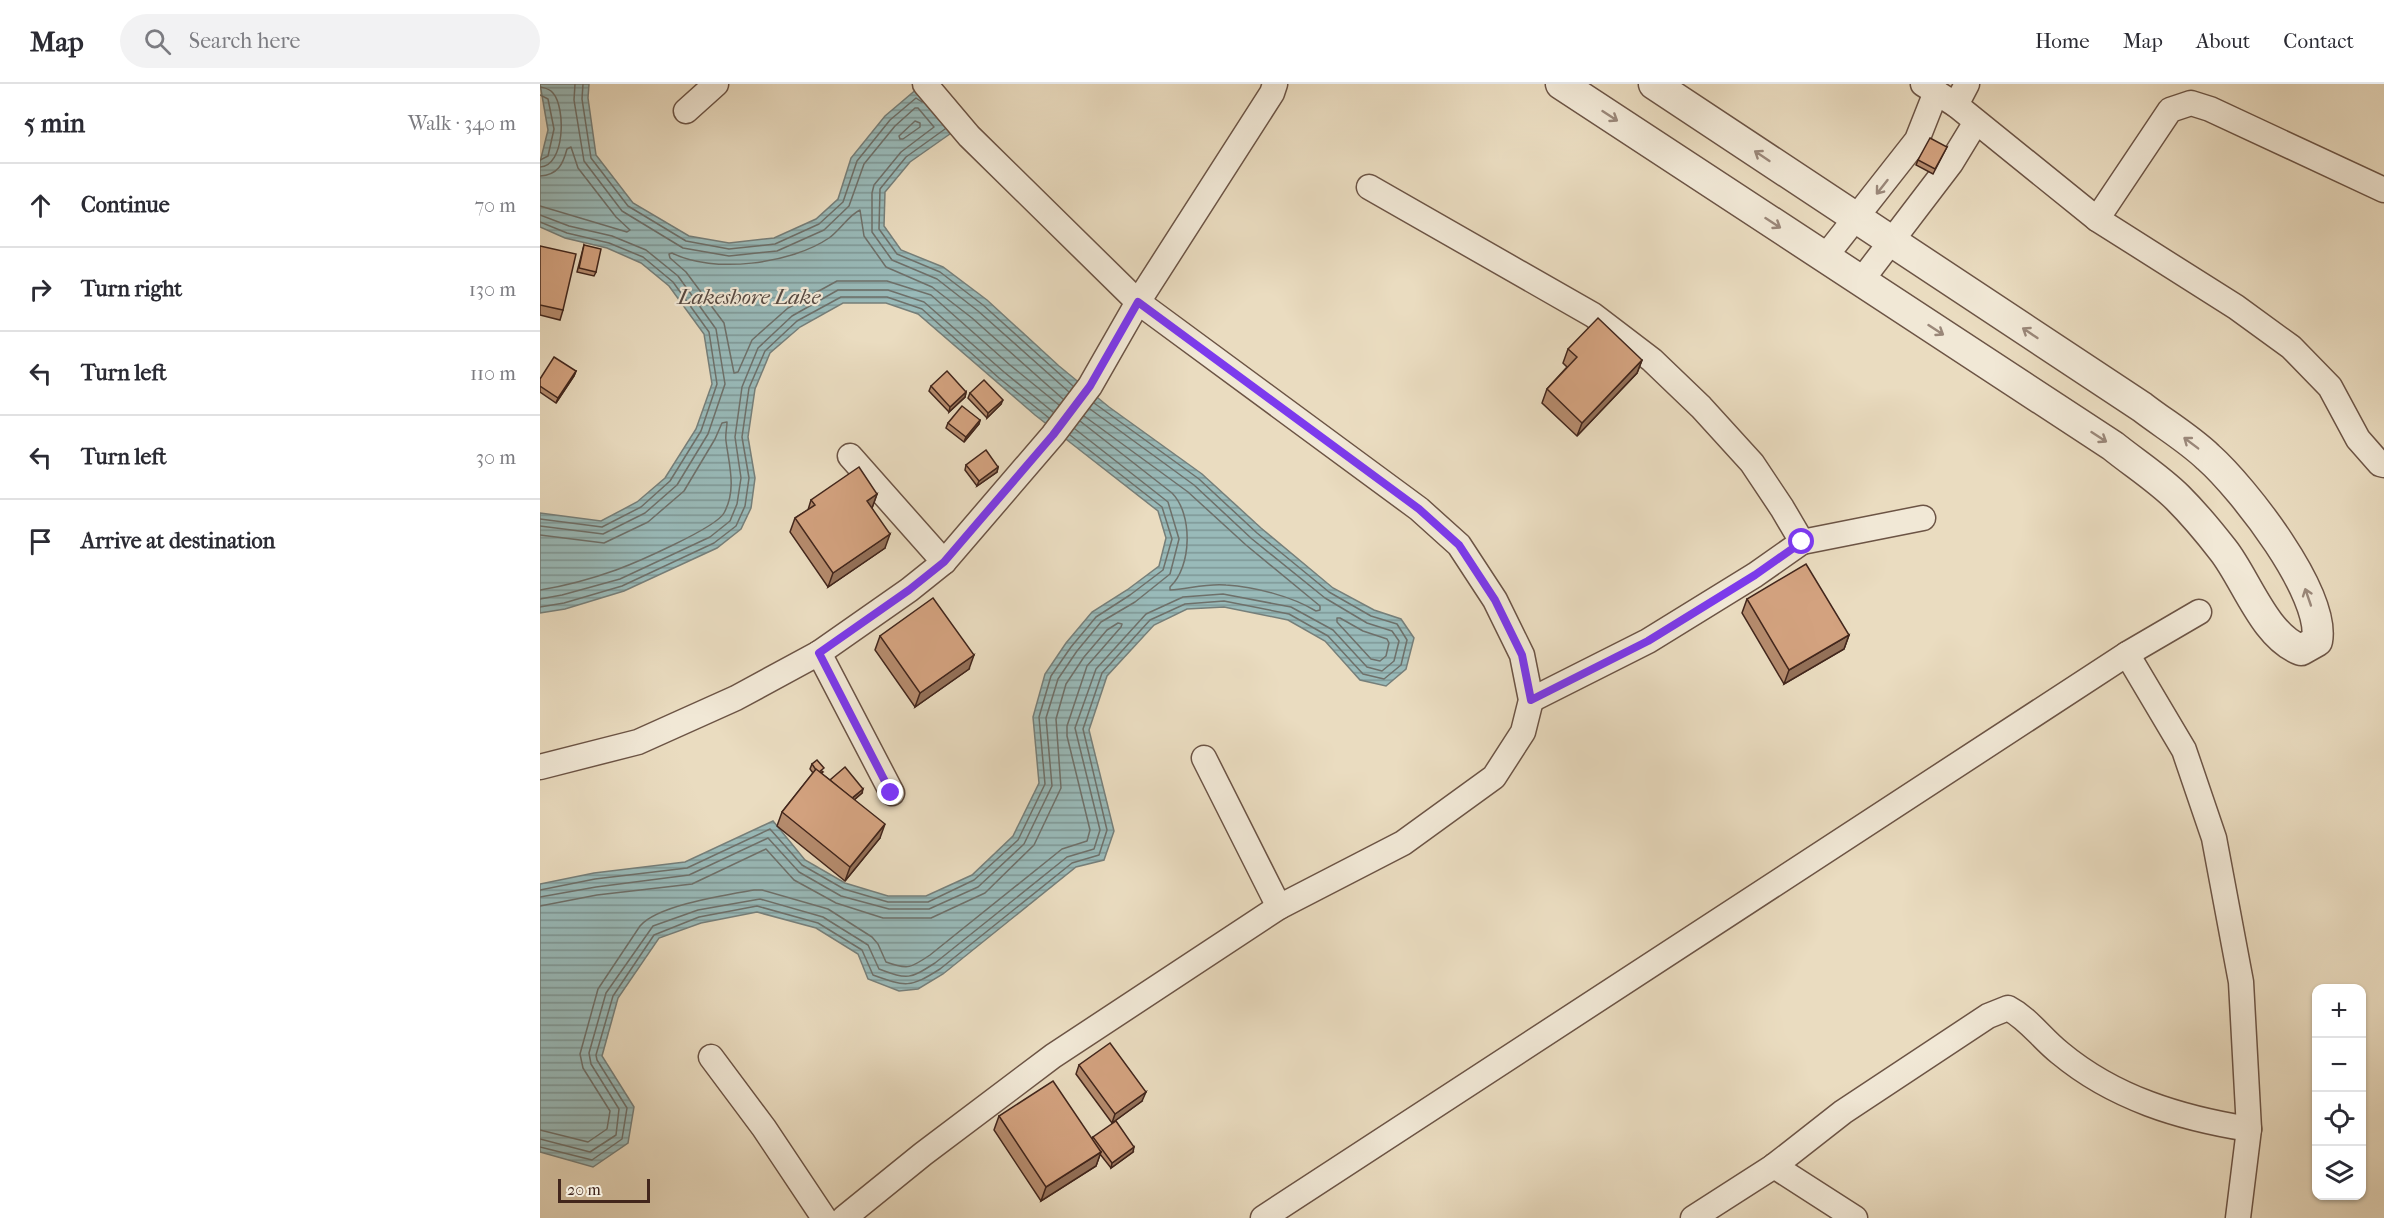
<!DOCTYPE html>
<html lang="en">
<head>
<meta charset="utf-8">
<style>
  :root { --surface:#fff; --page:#f2f2f3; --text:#2b2b33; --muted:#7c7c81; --line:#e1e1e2 }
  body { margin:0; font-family:"IM FELL French Canon",serif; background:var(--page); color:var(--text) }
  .controls { position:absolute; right:18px; bottom:18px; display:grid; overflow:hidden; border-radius:12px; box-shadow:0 2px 4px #0004 }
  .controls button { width:54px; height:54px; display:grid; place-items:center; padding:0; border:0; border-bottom:2px solid var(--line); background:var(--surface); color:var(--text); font:30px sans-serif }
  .scale { position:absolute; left:18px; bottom:15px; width:92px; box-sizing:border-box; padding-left:6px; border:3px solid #42261c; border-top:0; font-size:16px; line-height:21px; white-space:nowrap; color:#42261c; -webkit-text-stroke:4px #f1e8d6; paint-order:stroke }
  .stop { position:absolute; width:18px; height:18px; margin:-14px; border:4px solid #7c3aed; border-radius:50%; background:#fff }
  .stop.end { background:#7c3aed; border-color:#fff; box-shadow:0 2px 6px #0008 }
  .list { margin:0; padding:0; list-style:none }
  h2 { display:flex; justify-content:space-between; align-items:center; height:78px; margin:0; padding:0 24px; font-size:26px }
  h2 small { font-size:20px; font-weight:400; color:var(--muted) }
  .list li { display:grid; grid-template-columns:39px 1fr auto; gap:18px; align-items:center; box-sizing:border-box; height:84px; padding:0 24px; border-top:2px solid var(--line) }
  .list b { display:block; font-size:22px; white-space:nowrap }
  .list em { font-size:20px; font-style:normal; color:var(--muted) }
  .icon { flex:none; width:33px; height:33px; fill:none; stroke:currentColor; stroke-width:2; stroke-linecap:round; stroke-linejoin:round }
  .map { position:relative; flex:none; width:1844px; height:1134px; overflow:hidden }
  header { display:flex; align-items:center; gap:36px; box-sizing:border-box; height:84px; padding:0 30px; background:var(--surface); border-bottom:2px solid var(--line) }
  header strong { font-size:28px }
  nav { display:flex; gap:33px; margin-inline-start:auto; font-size:21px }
  .search { width:420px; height:54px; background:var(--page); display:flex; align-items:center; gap:15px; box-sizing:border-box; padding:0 21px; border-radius:33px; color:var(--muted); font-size:22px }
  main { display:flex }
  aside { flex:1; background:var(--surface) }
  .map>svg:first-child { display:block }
  .water { fill:url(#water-rules); stroke:#767f7a; stroke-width:1.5 }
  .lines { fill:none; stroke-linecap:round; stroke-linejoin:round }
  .shore { stroke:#6e706a; stroke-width:1.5 }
  .minor-casing { stroke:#6c5445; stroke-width:27 }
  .tertiary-casing { stroke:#6c5445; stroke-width:33 }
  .minor { stroke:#f1e8d6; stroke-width:24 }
  .tertiary { stroke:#f1e8d6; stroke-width:30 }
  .wall { fill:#b58b6d; stroke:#42261c; stroke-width:1.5 }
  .shaded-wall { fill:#947159; stroke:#42261c; stroke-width:1.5 }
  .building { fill:#d3a27f; stroke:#42261c; stroke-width:1.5 }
  .oneway { stroke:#9a8779 }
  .route { stroke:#7c3aed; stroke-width:8 }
  .labels { text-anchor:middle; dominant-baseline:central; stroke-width:4.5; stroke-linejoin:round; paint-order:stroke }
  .water-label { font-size:22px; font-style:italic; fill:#584b43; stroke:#f1e8d6 }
</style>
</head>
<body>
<header>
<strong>Map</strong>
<div class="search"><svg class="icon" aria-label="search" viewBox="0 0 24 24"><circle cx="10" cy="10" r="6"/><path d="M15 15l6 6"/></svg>Search here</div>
<nav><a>Home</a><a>Map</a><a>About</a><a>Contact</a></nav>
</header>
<main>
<aside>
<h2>5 min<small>Walk · 340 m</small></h2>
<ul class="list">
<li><svg class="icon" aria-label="ahead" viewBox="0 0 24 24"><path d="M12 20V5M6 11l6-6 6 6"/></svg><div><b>Continue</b></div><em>70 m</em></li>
<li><svg class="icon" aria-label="right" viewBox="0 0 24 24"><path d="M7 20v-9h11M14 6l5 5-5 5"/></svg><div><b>Turn right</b></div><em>130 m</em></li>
<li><svg class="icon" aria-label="left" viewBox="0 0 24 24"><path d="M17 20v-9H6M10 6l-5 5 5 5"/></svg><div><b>Turn left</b></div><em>110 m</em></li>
<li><svg class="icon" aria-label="left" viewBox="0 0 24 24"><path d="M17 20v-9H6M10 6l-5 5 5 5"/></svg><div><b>Turn left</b></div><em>30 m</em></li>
<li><svg class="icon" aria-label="arrive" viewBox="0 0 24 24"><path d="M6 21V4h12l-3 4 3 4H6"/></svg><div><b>Arrive at destination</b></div></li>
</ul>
</aside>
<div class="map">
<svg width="1844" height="1134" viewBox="0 0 1844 1134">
  <defs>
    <pattern id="water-rules" width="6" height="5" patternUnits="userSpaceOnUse" patternTransform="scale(1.5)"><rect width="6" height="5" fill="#99bab9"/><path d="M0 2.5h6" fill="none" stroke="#7e9796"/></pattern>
  </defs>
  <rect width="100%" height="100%" fill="#eadcc0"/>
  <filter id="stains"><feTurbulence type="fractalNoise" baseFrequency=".00333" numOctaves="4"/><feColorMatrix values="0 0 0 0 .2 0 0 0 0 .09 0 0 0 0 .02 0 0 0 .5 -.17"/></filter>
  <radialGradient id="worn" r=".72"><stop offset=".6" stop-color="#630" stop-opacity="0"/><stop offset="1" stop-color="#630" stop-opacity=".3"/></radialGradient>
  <path class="water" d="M0,0H49L48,14L56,71L93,119L149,152L189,159L234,154L276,135L298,115L311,74L345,32L378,4L417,45L370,78L345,108L344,142L361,166L403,183L447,216L519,282L569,323L662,390L721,444L793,504L834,526L861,535L874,554L866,585L846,602L820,596L785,557L748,536L684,523L647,525L614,541L567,592L549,646L574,747L564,776L536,783L403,890L378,905L359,907L328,895L318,870L276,844L217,828L161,839L119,854L78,914L62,972L94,1023L88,1059L53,1083L0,1068V800L54,789L145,778L233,737L265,776L305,799L348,812H386L432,791L473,752L499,699L493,633L505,590L526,559L552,528L587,506L619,482L626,454L618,427L495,331L378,230L346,219H303L260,243L230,269L215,305L208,353L215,394L211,424L201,445L177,464L84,507L25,525L0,529V429L61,437L97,418L125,394L156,345L172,300L164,250L129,202L101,179L67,164L25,154L0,143V78L8,46Z"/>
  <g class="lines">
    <g class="shore">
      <path d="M35,0L34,16L44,77L82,127L143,164L189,172L237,167L284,146L309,122L324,80L355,42L375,24H378L394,43L361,68L334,101L332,109V148L352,176L397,195L438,227L529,308"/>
      <path d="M43,0L42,15L51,74L88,122L146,157L189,165L235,160L279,140L303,118L317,77L350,36L376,14L382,18"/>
      <path d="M0,3C5,4 9,4 13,9C26,24 25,82 0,83"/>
      <path d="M0,11L8,15L14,45L8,72L0,76"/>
      <path d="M375,37L380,39V43L363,55H360L359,52Z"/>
      <path d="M405,45L366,73L340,105L339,145L357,170L400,188L443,221L533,302"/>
      <path d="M0,92C18,91 23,80 27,65L31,63L38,84L76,133L90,146L87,148L0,122"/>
      <path d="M0,131L29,142L72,152L106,166L138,192L176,245L185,300L168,350L137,401L105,429L63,450L0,442"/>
      <path d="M0,138L27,149L69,159L103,173L133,198L169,248L177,300L161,347L130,397L101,423L62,443L0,435"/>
      <path d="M519,321L470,281L391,211L347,197H297L248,224L212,256L198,288L194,289L184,239L146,188L130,174L129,170L132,169C173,190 251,180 289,154C300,146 309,131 320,126L324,152L346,183L392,203L432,234L523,315"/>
      <path d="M540,337L632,409C653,430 652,483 630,503V506C648,505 667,499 686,501C715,503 751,512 776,527L780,526V522L706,461L648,408L544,332"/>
      <path d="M0,451L64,459L108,438L144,407L175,355L182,339L187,338C187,344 185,351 186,357C189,381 197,405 184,429C176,444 95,479 76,486C51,495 25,502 0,506"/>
      <path d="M0,515L22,511L80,495L170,453L190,437L197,420L201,394L195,353L202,303L218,264L252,232L298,206H348L384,218L464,288L513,328"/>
      <path d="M0,523L24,519L82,502L174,459L196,442L205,422L209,394L202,353L209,304L225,267L257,237L301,213H347L382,225L459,294L509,334"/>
      <path d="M797,534H800L823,547L847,555L849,559L846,572L840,577L831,575L797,538Z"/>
      <path d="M0,806L55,795L147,784L230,745L262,781L304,805L348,818H388L434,796L478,756L505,700L499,633L511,592L531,563L556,533L590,511L623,486L632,455L622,423L530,351"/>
      <path d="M0,813L56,803L149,791L228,754L259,788L301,812L349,825H389L438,803L484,760L512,702L506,634L518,595L537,567L561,538L595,518L630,490L639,455L628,418L535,345"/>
      <path d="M0,822L57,811L152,800L226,765L254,796L296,819L343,834H391L445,809L494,761L521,704L516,635L526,600L544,573L567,546L578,539L582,540L581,543L547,582L527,642V652L550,746L547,757L522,765L390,871C371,884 368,886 346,878L338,860L332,853L288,825L222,806H214C186,811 118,821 100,842L58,905L40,970L43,984L70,1027L67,1045L48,1058L0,1046"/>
      <path d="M0,1055L50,1068L76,1051L79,1025L51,980L49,969L66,909L113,842L158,826L220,815L283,833L328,861L339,885C368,896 370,895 395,879L527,773L554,765L560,746L535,644L556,585L606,530L643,513L683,510L751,523L793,546L827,583L842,587L854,577L859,557L852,547L827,539L785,514L712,455L654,401L550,325"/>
      <path d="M0,1063L52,1076L82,1055L87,1024L57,976L56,971L73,912L114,851L159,833L217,822L278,839L322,866L333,891C366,903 370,904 400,885L532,779L559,771L567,746L543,645L562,589L610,536L645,520L684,517L749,530L788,552L823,590L844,595L861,581L867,556L857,540L831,532L789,508L717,449L659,395L554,319"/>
    </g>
    <defs>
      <g id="minor">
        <path d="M1383,0L1416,21L1557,135L1696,223L1751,263L1790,303L1818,355L1840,380L1844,381"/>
        <path d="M1416,21L1427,0"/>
        <path d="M146,27L176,0"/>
        <path d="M829,103L1053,231L1112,276L1161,323L1212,379L1242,424L1262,458L1215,491L1108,557L991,616"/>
        <path d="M1557,135L1630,26L1651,19L1670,25L1844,106"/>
        <path d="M1285,173L1377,56L1396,8"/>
        <path d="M1321,197L1411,79L1436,38"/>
        <path d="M310,372L404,478"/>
        <path d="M1262,458L1383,434"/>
        <path d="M279,569L352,709"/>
        <path d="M1587,570L1644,666L1674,754L1701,898L1709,1045L1698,1134"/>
        <path d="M664,674L739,823"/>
        <path d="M0,683L98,658L196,614L279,569L369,506L404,478L513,351L550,302L598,218L732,9L735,0"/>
        <path d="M171,973L224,1044L284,1134"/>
        <path d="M1234,1082L1315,1134"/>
        <path d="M304,1134L383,1070L513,972L739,823L863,759L954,693L983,648L991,616L982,571L955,516L919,461L879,425L598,218L429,52L385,0"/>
        <path d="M723,1134L1587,570L1659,528"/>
        <path d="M1153,1134L1234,1082L1303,1028L1448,932L1468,924C1489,935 1501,954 1520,969C1574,1014 1640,1034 1709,1045"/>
      </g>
      <path id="tertiary" d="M1021,0L1573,362C1594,379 1619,395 1638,414C1654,430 1669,448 1683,466C1706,495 1724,552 1761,566L1777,557C1786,510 1703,404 1668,373C1648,354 1624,340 1602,323L1114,0"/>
    </defs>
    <use href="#minor" class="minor-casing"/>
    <use href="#tertiary" class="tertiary-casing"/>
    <use href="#minor" class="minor"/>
    <use href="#tertiary" class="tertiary"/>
  </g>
  <g class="wall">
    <path d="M1407,63L1393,90L1376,81L1378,76Z"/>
    <path d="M44,161L56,188L54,192L37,188Z"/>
    <path d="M0,162L23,226L20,236L0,231Z"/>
    <path d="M1028,265L1102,276L1097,289L1037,352L1002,319L1007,305L1027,283L1023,279Z"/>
    <path d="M36,287L34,292L16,319L0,308V295Z"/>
    <path d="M391,302L426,308L425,313L409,328L389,307Z"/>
    <path d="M430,309L461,320L447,334L428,314Z"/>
    <path d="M440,336L439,340L424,358L406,344L408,339Z"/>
    <path d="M426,381L458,383L457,388L437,402L425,386Z"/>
    <path d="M337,410L332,424L345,464L288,503L250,448L255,434L268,426L271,416Z"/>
    <path d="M1207,515L1309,551L1304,565L1244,600L1202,529Z"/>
    <path d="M340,552L429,585L375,623L335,566Z"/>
    <path d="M272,680L283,688L281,689L290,696L322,709L314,716L340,754L305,797L237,742L242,728L273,689L270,685Z"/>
    <path d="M539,981L602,1017L572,1039L536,990Z"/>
    <path d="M459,1032L552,1056L553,1053L593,1068L571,1084L560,1070L556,1082L501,1117L454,1046Z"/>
  </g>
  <g class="shaded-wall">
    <path d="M1102,276L1097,289L1037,352L1042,339Z"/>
    <path d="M36,287L34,292L16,319L18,314Z"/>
    <path d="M426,308L425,313L409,328L410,323Z"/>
    <path d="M463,316L461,320L447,334L448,329Z"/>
    <path d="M440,336L439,340L424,358L426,353Z"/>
    <path d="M458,383L457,388L437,402L439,397Z"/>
    <path d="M337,410L332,424L322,431L327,417Z"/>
    <path d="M350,450L345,464L288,503L293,489Z"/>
    <path d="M1309,551L1304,565L1244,600L1249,586Z"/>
    <path d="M434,571L429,585L375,623L380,609Z"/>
    <path d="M323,705L322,709L306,723L308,718Z"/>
    <path d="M345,740L340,754L305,797L310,783Z"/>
    <path d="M606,1008L602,1017L572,1039L575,1030Z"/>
    <path d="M594,1063L593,1068L571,1084L572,1079Z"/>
    <path d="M561,1068L556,1082L501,1117L506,1103Z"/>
  </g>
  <g class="building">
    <path d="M1390,54L1407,63L1395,85L1378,76Z"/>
    <path d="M44,161L61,165L56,188L39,184Z"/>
    <path d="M0,162L36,170L23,226L0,221Z"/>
    <path d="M1058,234L1102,276L1042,339L1007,305L1037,273L1028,265Z"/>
    <path d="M14,273L36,287L18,314L0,302V295Z"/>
    <path d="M407,287L426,308L410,323L391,302Z"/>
    <path d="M444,296L463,316L448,329L430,309Z"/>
    <path d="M422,322L440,336L426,353L408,339Z"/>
    <path d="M446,366L458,383L439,397L426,381Z"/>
    <path d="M319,383L337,410L327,417L350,450L293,489L255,434L275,421L271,416Z"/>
    <path d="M1266,480L1309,551L1249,586L1207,515Z"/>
    <path d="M393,514L434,571L380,609L340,552Z"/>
    <path d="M277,676L284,684L279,688L276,686L272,680Z"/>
    <path d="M305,683L323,705L312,714L290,696Z"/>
    <path d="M276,685L345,740L310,783L242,728Z"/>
    <path d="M570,959L606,1008L575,1030L539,981Z"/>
    <path d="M513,997L561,1068L506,1103L459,1032Z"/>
    <path d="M576,1037L594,1063L572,1079L553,1053Z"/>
  </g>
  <defs><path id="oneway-shaft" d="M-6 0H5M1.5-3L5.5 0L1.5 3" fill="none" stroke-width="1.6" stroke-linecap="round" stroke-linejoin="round" transform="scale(1.5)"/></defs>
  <g class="oneway">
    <use href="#oneway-shaft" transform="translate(1070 32) rotate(33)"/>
    <use href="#oneway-shaft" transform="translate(1222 72) rotate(-146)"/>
    <use href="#oneway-shaft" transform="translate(1342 103) rotate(128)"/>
    <use href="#oneway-shaft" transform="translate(1233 139) rotate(33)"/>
    <use href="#oneway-shaft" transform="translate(1396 246) rotate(33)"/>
    <use href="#oneway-shaft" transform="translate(1490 249) rotate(-146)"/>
    <use href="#oneway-shaft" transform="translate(1559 353) rotate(33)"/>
    <use href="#oneway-shaft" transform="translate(1651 359) rotate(-143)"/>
    <use href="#oneway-shaft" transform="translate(1768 513) rotate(-109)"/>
  </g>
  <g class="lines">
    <path class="route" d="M351,709L279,569L369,506L404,478L513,351L550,302L598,218L879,425L919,461L955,516L982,571L991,616L1108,557L1215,491L1262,458"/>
  </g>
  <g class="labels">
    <g class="water-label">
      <text x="209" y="213">Lakeshore Lake</text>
    </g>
  </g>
  <rect width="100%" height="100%" filter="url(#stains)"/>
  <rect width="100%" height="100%" fill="url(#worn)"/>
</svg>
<div class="controls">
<button>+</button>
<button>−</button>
<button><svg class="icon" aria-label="locate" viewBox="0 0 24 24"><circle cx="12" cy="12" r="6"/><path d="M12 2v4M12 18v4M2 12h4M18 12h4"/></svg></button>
<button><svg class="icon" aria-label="layers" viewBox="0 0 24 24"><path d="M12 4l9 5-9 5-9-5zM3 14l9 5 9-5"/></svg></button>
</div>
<div class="scale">20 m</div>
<div class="stop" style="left:1262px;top:458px"></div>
<div class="stop end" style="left:351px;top:709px"></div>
</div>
</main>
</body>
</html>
